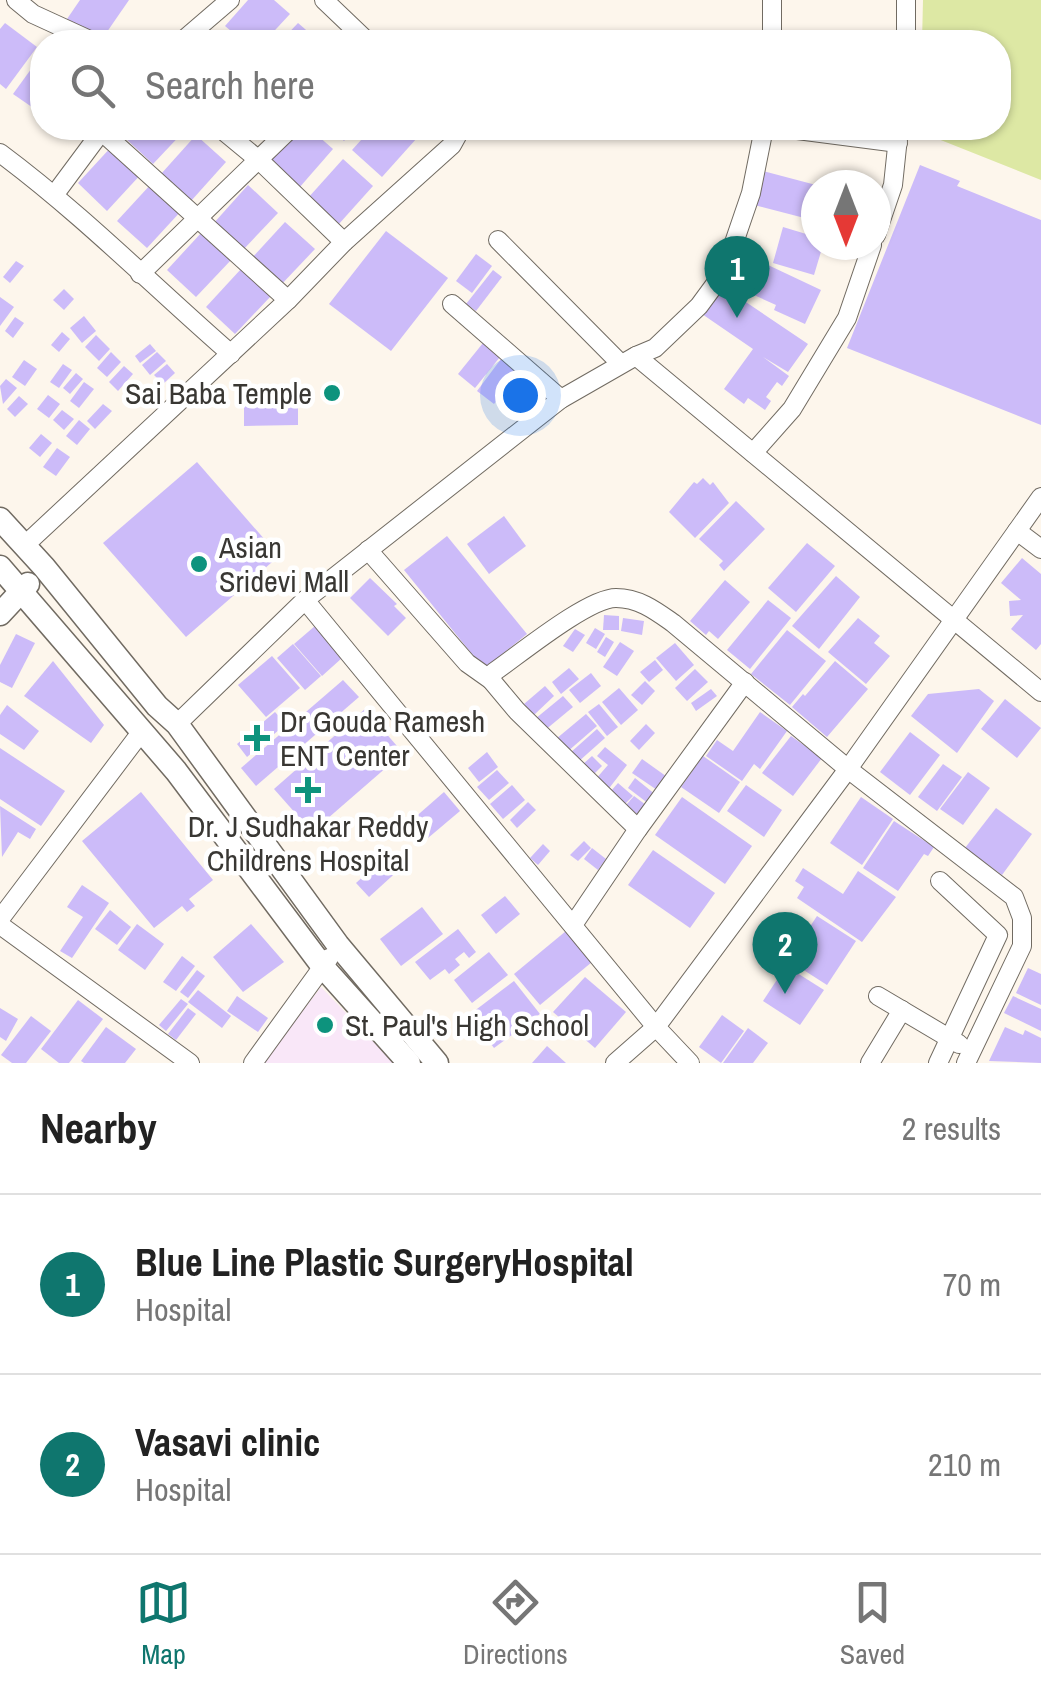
<!DOCTYPE html>
<html lang="en">
<head>
<meta charset="utf-8">
<style>
  :root { --surface:#fff; --page:#f2f2f2; --text:#222; --muted:#767676; --line:#e0e0e0; --accent:#0f766e }
  body { margin:0; font-family:"Archivo Narrow",sans-serif; background:var(--page); color:var(--text) }
  .compass { position:absolute; left:801px; top:170px; width:90px; height:90px; border-radius:50%; background:var(--surface); box-shadow:0 2px 8px #0004; rotate:180deg }
  .you { position:absolute; left:520px; top:395px; width:35px; height:35px; margin:-25px; border:8px solid #fff; border-radius:50%; background:#1a73e8; box-shadow:0 0 0 15px #1a73e833 }
  .badge { display:grid; place-items:center; width:65px; height:65px; border-radius:50%; background:var(--accent); color:#fff; font-size:32px; font-weight:700 }
  .pin { position:absolute; translate:-50% -82px; filter:drop-shadow(0 2px 5px #0008) }
  .pin::after { content:''; position:absolute; top:52px; width:35px; height:30px; background:inherit; clip-path:polygon(0 0,100% 0,50% 100%) }
  .list { margin:0; padding:0; list-style:none }
  h2 { display:flex; justify-content:space-between; align-items:center; height:130px; margin:0; padding:0 40px; font-size:42px }
  h2 small { font-size:32px; font-weight:400; color:var(--muted) }
  .list li { display:grid; grid-template-columns:65px 1fr auto; gap:30px; align-items:center; box-sizing:border-box; height:180px; padding:0 40px; border-top:2px solid var(--line) }
  .list b { display:block; font-size:38px; white-space:nowrap }
  .list p { margin:0; font-size:32px; white-space:nowrap; color:var(--muted) }
  .list em { font-size:32px; font-style:normal; color:var(--muted) }
  .icon { flex:none; width:55px; height:55px; fill:none; stroke:currentColor; stroke-width:2; stroke-linecap:round; stroke-linejoin:round }
  .map { position:relative; flex:none; width:1041px; height:1063px; overflow:hidden }
  .search { position:absolute; background:var(--surface); box-shadow:0 2px 8px #0004; left:30px; right:30px; top:30px; height:110px; display:flex; align-items:center; gap:25px; box-sizing:border-box; padding:0 35px; border-radius:40px; color:var(--muted); font-size:38px }
  .sheet { height:490px; background:var(--surface) }
  nav { display:flex; justify-content:space-around; align-items:center; box-sizing:border-box; height:140px; border-top:2px solid var(--line); background:var(--surface); font-size:28px; color:var(--muted) }
  nav a { display:grid; justify-items:center; gap:5px }
  nav .on { color:var(--accent) }
  .map>svg:first-child { display:block }
  .education { fill:#f9e7f8 }
  .green { fill:#dde8a4 }
  .building { fill:#ccbbf9 }
  .lines { fill:none; stroke-linecap:round; stroke-linejoin:round }
  .minor-casing { stroke:#716b62; stroke-width:20 }
  .tertiary-casing { stroke:#716b62; stroke-width:25 }
  .minor { stroke:#fff; stroke-width:18 }
  .tertiary { stroke:#fff; stroke-width:22 }
  .poi-dot { fill:#0d937d; stroke:#fff; stroke-width:4 }
  .labels { text-anchor:middle; dominant-baseline:central; stroke-width:9; stroke-linejoin:round; paint-order:stroke }
  .poi-label { font-size:30px; fill:#393733; stroke:#fff; text-anchor:start }
</style>
</head>
<body>
<div class="map">
<svg width="1041" height="1063" viewBox="0 0 1041 1063">
  <rect width="100%" height="100%" fill="#fdf6ec"/>
  <path class="education" d="M321,987L394,1063H263Z"/>
  <path class="green" d="M923,0H1041V180L918,131V128H998V42H922Z"/>
  <g class="building">
    <path d="M80,0H129L100,42L67,19Z"/>
    <path d="M248,0H274L290,14L264,42H244L225,26Z"/>
    <path d="M5,23L37,47L6,89L0,84V29Z"/>
    <path d="M298,23L320,42H280Z"/>
    <path d="M42,54V114L13,94Z"/>
    <path d="M133,128H187L153,164L124,137Z"/>
    <path d="M299,128H309L333,149L299,188L269,162Z"/>
    <path d="M329,128H356L344,141Z"/>
    <path d="M372,128H405L417,138L382,177L352,150Z"/>
    <path d="M196,135L226,162L191,201L161,174Z"/>
    <path d="M113,145L143,172L107,211L78,183Z"/>
    <path d="M343,159L373,186L338,225L308,198Z"/>
    <path d="M920,165L960,181L957,186L1041,220V425L847,348Z"/>
    <path d="M763,171L816,185V221L754,205Z"/>
    <path d="M152,183L182,210L147,248L117,221Z"/>
    <path d="M248,185L278,213L242,251L213,224Z"/>
    <path d="M285,222L315,249L279,287L250,260Z"/>
    <path d="M783,227L816,237V245H823L814,275L773,263Z"/>
    <path d="M386,231L448,278L391,351L329,304Z"/>
    <path d="M202,232L232,259L196,297L167,270Z"/>
    <path d="M476,254L492,266L472,293L456,281Z"/>
    <path d="M16,261L24,266L10,283L3,277Z"/>
    <path d="M768,265L821,290L805,324L774,310L776,305L754,295Z"/>
    <path d="M241,269L271,296L235,334L206,307Z"/>
    <path d="M493,270L502,277L476,311L466,304Z"/>
    <path d="M722,286L808,344L788,372L763,357L789,376L782,386L777,382L766,397L771,401L765,410L748,398L744,404L724,389L753,349L702,314Z"/>
    <path d="M64,289L74,299L64,310L53,300Z"/>
    <path d="M0,297L14,307L0,326Z"/>
    <path d="M84,316L96,331L82,343L70,328Z"/>
    <path d="M15,317L24,323L13,338L5,331Z"/>
    <path d="M62,332L70,339L59,352L51,345Z"/>
    <path d="M96,335L110,349L99,361L85,347Z"/>
    <path d="M483,343L500,357L475,388L458,374Z"/>
    <path d="M150,344L156,351L140,363L135,356Z"/>
    <path d="M111,352L121,362L107,377L97,368Z"/>
    <path d="M157,352L166,361L150,375L142,365Z"/>
    <path d="M501,359L518,372L494,404L477,391Z"/>
    <path d="M24,360L37,369L25,386L12,377Z"/>
    <path d="M63,364L72,370L59,388L50,382Z"/>
    <path d="M167,364L175,373L163,384L154,375Z"/>
    <path d="M124,366L133,374L118,391L109,382Z"/>
    <path d="M76,373L83,379L70,394L63,388Z"/>
    <path d="M6,379L17,388L3,404L0,386Z"/>
    <path d="M84,382L94,389L79,408L70,401Z"/>
    <path d="M244,388H298V425L244,426Z"/>
    <path d="M48,395L60,404L49,418L37,409Z"/>
    <path d="M19,396L28,404L15,417L7,409Z"/>
    <path d="M103,404L112,411L95,429L87,421Z"/>
    <path d="M62,410L74,419L64,430L53,420Z"/>
    <path d="M79,420L90,429L77,445L66,436Z"/>
    <path d="M41,434L52,443L40,457L29,448Z"/>
    <path d="M57,448L70,457L56,476L43,467Z"/>
    <path d="M197,462L279,556L186,637L103,543Z"/>
    <path d="M703,478L710,485L713,482L729,503L695,538L669,512L694,482L697,484Z"/>
    <path d="M736,501L765,529L724,571L719,565L723,561L699,539Z"/>
    <path d="M504,516L526,546L489,574L467,544Z"/>
    <path d="M447,536L527,634L484,669L404,570Z"/>
    <path d="M807,543L835,566L796,612L768,588Z"/>
    <path d="M1022,558L1041,574V644L1036,650L1011,629L1023,615L1010,616L1009,601L1021,600L1001,583Z"/>
    <path d="M836,576L860,597L819,649L792,626Z"/>
    <path d="M370,578L397,604L394,606L406,618L388,636L350,598Z"/>
    <path d="M725,580L750,602L718,639L709,631L706,635L690,621Z"/>
    <path d="M768,600L791,618L750,669L727,650Z"/>
    <path d="M604,615L619,616V630H603Z"/>
    <path d="M623,618L644,621L642,635L621,631Z"/>
    <path d="M858,618L880,636L874,643L890,656L866,684L828,652Z"/>
    <path d="M315,626L342,658L322,676L294,644Z"/>
    <path d="M595,628L605,634L596,649L586,643Z"/>
    <path d="M575,629L585,635L573,652L563,646Z"/>
    <path d="M787,630L826,661L790,705L751,674Z"/>
    <path d="M16,634L35,643L12,688L0,682V665Z"/>
    <path d="M606,637L614,642L605,657L597,652Z"/>
    <path d="M620,642L634,651L617,676L603,667Z"/>
    <path d="M675,643L694,665L676,681L656,658Z"/>
    <path d="M293,644L321,676L305,690L277,658Z"/>
    <path d="M272,656L300,688L266,717L238,685Z"/>
    <path d="M655,660L663,670L649,682L640,672Z"/>
    <path d="M53,661L104,725L91,743L24,696Z"/>
    <path d="M835,661L868,689L827,737L792,707L803,694L805,696Z"/>
    <path d="M569,668L579,679L561,694L552,682Z"/>
    <path d="M695,669L708,682L687,701L675,688Z"/>
    <path d="M591,673L601,686L580,703L569,690Z"/>
    <path d="M343,680L359,697L256,786L241,768Z"/>
    <path d="M645,681L655,691L642,705L631,695Z"/>
    <path d="M545,686L554,696L534,715L524,704Z"/>
    <path d="M619,688L638,710L621,725L602,702Z"/>
    <path d="M711,689L717,696L696,711L691,703Z"/>
    <path d="M979,689L994,701L957,753L911,716L928,694Z"/>
    <path d="M563,696L573,707L544,731L535,719Z"/>
    <path d="M1005,699L1041,728L1017,758L981,729Z"/>
    <path d="M599,704L618,727L607,736L588,712Z"/>
    <path d="M7,705L39,731L24,750L0,734V715Z"/>
    <path d="M365,709L403,753L312,832L274,789Z"/>
    <path d="M275,712L286,724L247,757L237,744Z"/>
    <path d="M760,712L787,731L760,769L754,764L742,781L706,756L717,740L733,751Z"/>
    <path d="M586,714L597,726L567,752L556,739Z"/>
    <path d="M646,724L655,733L639,750L630,741Z"/>
    <path d="M597,729L605,738L578,762L570,753Z"/>
    <path d="M910,732L940,755L910,795L880,772Z"/>
    <path d="M791,736L822,758L793,796L762,773Z"/>
    <path d="M605,747L627,765L607,791L595,780L608,765L597,756Z"/>
    <path d="M0,748L65,791L41,826L0,799Z"/>
    <path d="M487,752L498,767L479,782L468,768Z"/>
    <path d="M592,756L602,766L592,776L582,765Z"/>
    <path d="M703,756L740,782L719,813L681,787Z"/>
    <path d="M642,759L670,779L660,792L632,773Z"/>
    <path d="M943,764L962,777L937,811L918,797Z"/>
    <path d="M497,770L509,783L489,800L477,787Z"/>
    <path d="M968,772L990,788L963,825L940,809Z"/>
    <path d="M635,778L656,795L649,804L628,788Z"/>
    <path d="M618,783L633,796L624,805L610,792Z"/>
    <path d="M512,785L525,800L503,819L490,804Z"/>
    <path d="M746,785L782,810L764,837L727,811Z"/>
    <path d="M141,792L213,880L189,899L195,906L187,912L182,906L154,928L82,841Z"/>
    <path d="M444,792L460,811L428,838L412,820Z"/>
    <path d="M634,796L646,805L638,815L626,805Z"/>
    <path d="M682,797L752,846L725,884L655,835Z"/>
    <path d="M861,797L893,819L862,865L830,843Z"/>
    <path d="M528,802L536,810L517,828L510,820Z"/>
    <path d="M0,806L36,829L30,839L18,832L2,857Z"/>
    <path d="M996,808L1032,834L1002,875L965,848Z"/>
    <path d="M894,821L934,847L928,856L924,854L898,891L863,868Z"/>
    <path d="M584,841L591,848L578,861L570,855Z"/>
    <path d="M543,844L550,851L538,865L530,858Z"/>
    <path d="M592,848L606,859L598,870L584,859Z"/>
    <path d="M653,850L715,893L690,928L628,885Z"/>
    <path d="M389,853L402,867L369,897L356,883Z"/>
    <path d="M803,868L843,894L858,871L896,897L862,942L797,898L804,887L795,881Z"/>
    <path d="M82,885L109,903L72,958L60,951L83,917L67,907Z"/>
    <path d="M505,896L520,914L496,934L481,915Z"/>
    <path d="M422,907L443,934L401,966L380,939Z"/>
    <path d="M110,910L131,927L117,945L95,929Z"/>
    <path d="M817,916L856,941L827,985L788,960Z"/>
    <path d="M137,924L164,944L145,970L118,950Z"/>
    <path d="M251,924L284,962L243,992L213,957Z"/>
    <path d="M458,929L476,952L469,958L464,952L455,959L460,965L449,974L445,969L430,980L415,962Z"/>
    <path d="M566,931L592,962L540,1005L514,974Z"/>
    <path d="M489,952L508,975L472,1003L454,980Z"/>
    <path d="M182,956L195,966L176,991L163,982Z"/>
    <path d="M786,966L824,990L800,1025L763,1001Z"/>
    <path d="M1028,968L1041,974V1005L1016,993Z"/>
    <path d="M197,970L205,976L188,998L180,992Z"/>
    <path d="M585,977L626,1012L595,1048L553,1012Z"/>
    <path d="M514,981L540,1014L494,1048L469,1015Z"/>
    <path d="M198,990L231,1016L222,1028L188,1002Z"/>
    <path d="M237,996L268,1018L258,1032L227,1011Z"/>
    <path d="M1013,996L1041,1009V1031L1004,1013Z"/>
    <path d="M181,999L188,1004L166,1031L159,1025Z"/>
    <path d="M78,1000L103,1019L69,1063H59L41,1049Z"/>
    <path d="M0,1008L18,1019L6,1041L0,1037Z"/>
    <path d="M188,1008L196,1014L176,1040L168,1034Z"/>
    <path d="M722,1015L744,1031L721,1063L699,1047Z"/>
    <path d="M31,1016L51,1031L26,1063H12L1,1055Z"/>
    <path d="M106,1027L136,1049L125,1063H84L81,1061Z"/>
    <path d="M1005,1027L1023,1035L1025,1030L1041,1038V1063L989,1061Z"/>
    <path d="M748,1028L768,1043L753,1063H723Z"/>
    <path d="M547,1046L566,1063H532Z"/>
  </g>
  <g class="lines">
    <defs>
      <g id="minor">
        <path d="M16,0L33,14L94,42"/>
        <path d="M324,0L368,42"/>
        <path d="M772,0V42"/>
        <path d="M906,0V42"/>
        <path d="M181,42L230,0"/>
        <path d="M220,128L260,161L344,242"/>
        <path d="M782,128L898,143"/>
        <path d="M0,153C82,214 154,287 231,354"/>
        <path d="M55,194L104,128"/>
        <path d="M876,235L893,185L899,128"/>
        <path d="M498,240L620,363"/>
        <path d="M140,274L291,128"/>
        <path d="M288,300L344,242L452,145L457,136L456,128"/>
        <path d="M452,304L561,399"/>
        <path d="M636,356L655,348L699,306L724,272L751,193L764,128"/>
        <path d="M753,453L792,409L847,318L872,245"/>
        <path d="M1017,531L1041,549"/>
        <path d="M25,545L288,300L101,131"/>
        <path d="M368,550L467,663L491,680"/>
        <path d="M305,600L656,1027L690,1063"/>
        <path d="M177,724L305,600L561,399L636,356L1041,692"/>
        <path d="M638,829L517,711L491,680L494,672C520,654 588,598 616,598C639,598 656,611 673,623L848,769L1014,897L1022,918V946L966,1063"/>
        <path d="M0,919L142,731"/>
        <path d="M0,925L190,1063"/>
        <path d="M573,925L638,829L745,682"/>
        <path d="M878,996L959,1044"/>
        <path d="M253,1063L329,958"/>
        <path d="M615,1063L656,1027L848,769L1041,497"/>
        <path d="M870,1063L902,1010"/>
        <path d="M938,1063L998,935L940,881"/>
      </g>
      <g id="tertiary">
        <path d="M0,519L44,567L157,706L177,724L338,945L437,1063"/>
        <path d="M0,567L176,771L323,967L409,1063"/>
        <path d="M0,614L28,584"/>
      </g>
    </defs>
    <use href="#minor" class="minor-casing"/>
    <use href="#tertiary" class="tertiary-casing"/>
    <use href="#minor" class="minor"/>
    <use href="#tertiary" class="tertiary"/>
  </g>
  <g class="poi-dot">
    <circle cx="332" cy="393" r="10"/>
    <circle cx="199" cy="564" r="10"/>
    <path d="M252 723h10v10h10v10h-10v10h-10v-10h-10v-10h10z"/>
    <path d="M303 775h10v10h10v10h-10v10h-10v-10h-10v-10h10z"/>
    <circle cx="325" cy="1025" r="10"/>
  </g>
  <g class="labels">
    <g class="poi-label">
      <text x="312" y="393" text-anchor="end">Sai Baba Temple</text>
      <text x="219" y="547">Asian<tspan x="219" dy="34">Sridevi Mall</tspan></text>
      <text x="280" y="721">Dr Gouda Ramesh<tspan x="280" dy="34">ENT Center</tspan></text>
      <text x="308" y="826" text-anchor="middle">Dr. J Sudhakar Reddy<tspan x="308" dy="34">Childrens Hospital</tspan></text>
      <text x="345" y="1025">St. Paul's High School</text>
    </g>
  </g>
</svg>
<svg class="compass" viewBox="-18 -18 36 36"><path d="M0-13l5 13h-10z" fill="#e53935"/><path d="M0 13l5-13h-10z" fill="#767676"/></svg>
<div class="you"></div>
<div class="pin badge" style="left:737px;top:318px">1</div>
<div class="pin badge" style="left:785px;top:994px">2</div>
<div class="search"><svg class="icon" aria-label="search" viewBox="0 0 24 24"><circle cx="10" cy="10" r="6"/><path d="M15 15l6 6"/></svg>Search here</div>
</div>
<section class="sheet">
<h2>Nearby<small>2 results</small></h2>
<ul class="list">
<li><span class="badge">1</span><div><b>Blue Line Plastic SurgeryHospital</b><p>Hospital</p></div><em>70 m</em></li>
<li><span class="badge">2</span><div><b>Vasavi clinic</b><p>Hospital</p></div><em>210 m</em></li>
</ul>
</section>
<nav>
<a class="on"><svg class="icon" aria-label="map" viewBox="0 0 24 24"><path d="M3 6l6-2 6 2 6-2v14l-6 2-6-2-6 2zM9 4v14M15 6v14"/></svg>Map</a>
<a><svg class="icon" aria-label="directions" viewBox="0 0 24 24"><path d="M12 3l9 9-9 9-9-9zM9 14v-3h6M13 9l2 2-2 2"/></svg>Directions</a>
<a><svg class="icon" aria-label="saved" viewBox="0 0 24 24"><path d="M7 4h10v16l-5-4-5 4z"/></svg>Saved</a>
</nav>
</body>
</html>
